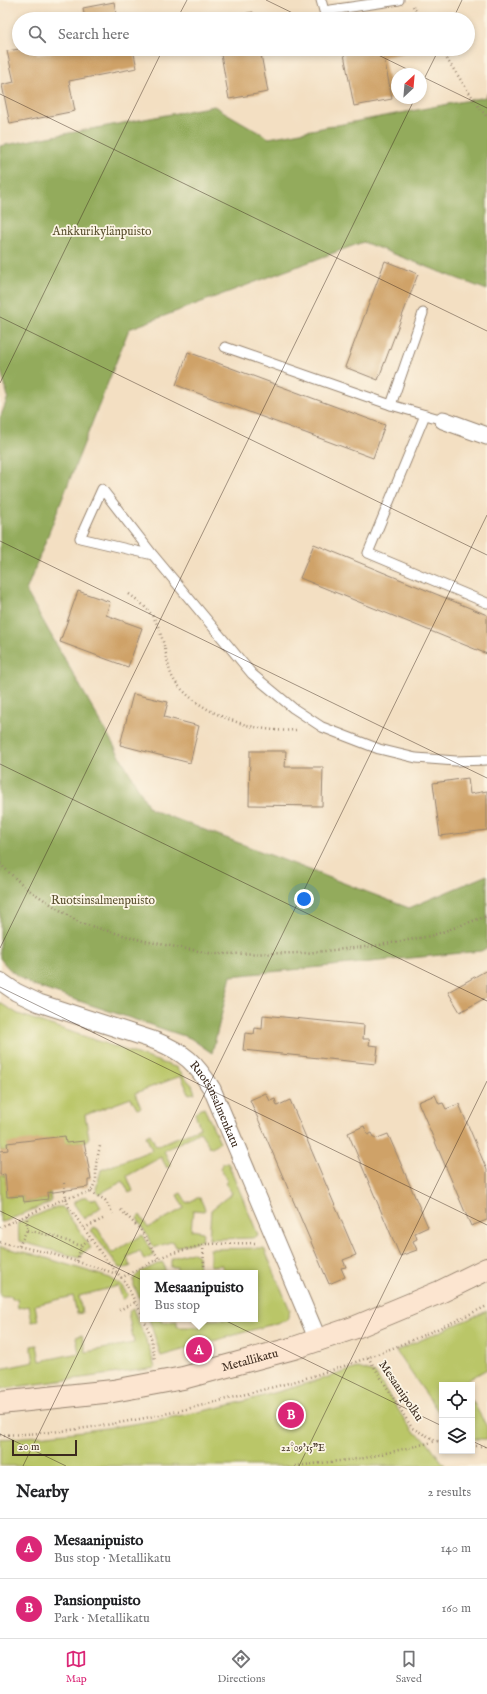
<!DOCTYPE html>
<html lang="en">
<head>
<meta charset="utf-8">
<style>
  :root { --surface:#fff; --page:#f6f6f6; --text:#202124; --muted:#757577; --line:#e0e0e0; --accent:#db2777 }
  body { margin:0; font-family:"IM FELL English",serif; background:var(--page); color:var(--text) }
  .controls { position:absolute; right:12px; bottom:12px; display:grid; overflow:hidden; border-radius:0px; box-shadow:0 2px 6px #0003 }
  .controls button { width:36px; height:36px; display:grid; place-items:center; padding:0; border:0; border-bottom:1px solid var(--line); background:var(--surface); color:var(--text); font:20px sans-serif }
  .compass { position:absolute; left:391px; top:68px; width:36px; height:36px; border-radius:50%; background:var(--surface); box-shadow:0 2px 6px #0003; rotate:26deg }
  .scale { position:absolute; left:12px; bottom:10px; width:65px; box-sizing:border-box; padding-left:4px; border:2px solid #3b2a1e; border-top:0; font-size:11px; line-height:14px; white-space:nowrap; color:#3b2a1e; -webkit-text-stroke:3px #fcf5e5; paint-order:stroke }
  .you { position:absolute; left:304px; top:899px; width:14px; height:14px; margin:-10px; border:3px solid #fff; border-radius:50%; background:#1a73e8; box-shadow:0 0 0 6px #1a73e833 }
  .badge { display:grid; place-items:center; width:26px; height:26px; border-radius:50%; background:var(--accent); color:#fff; font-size:13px; font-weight:700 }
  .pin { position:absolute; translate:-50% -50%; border:2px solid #fff; box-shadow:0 1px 4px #0006 }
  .popup { position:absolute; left:140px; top:1270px; width:118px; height:52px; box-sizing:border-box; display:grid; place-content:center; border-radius:0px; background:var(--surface); filter:drop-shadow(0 1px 3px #0005); font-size:13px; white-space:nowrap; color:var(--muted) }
  .popup b { font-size:15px; color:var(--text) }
  .popup::after { content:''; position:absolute; left:50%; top:100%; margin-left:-8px; border:8px solid transparent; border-top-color:var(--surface) }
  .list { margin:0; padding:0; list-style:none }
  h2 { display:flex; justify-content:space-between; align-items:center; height:52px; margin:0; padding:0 16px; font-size:17px }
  h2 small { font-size:13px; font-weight:400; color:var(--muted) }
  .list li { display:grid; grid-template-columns:26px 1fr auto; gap:12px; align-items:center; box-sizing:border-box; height:60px; padding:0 16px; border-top:1px solid var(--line) }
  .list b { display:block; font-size:15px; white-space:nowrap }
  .list p { margin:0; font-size:13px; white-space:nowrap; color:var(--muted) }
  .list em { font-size:13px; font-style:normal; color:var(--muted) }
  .icon { flex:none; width:22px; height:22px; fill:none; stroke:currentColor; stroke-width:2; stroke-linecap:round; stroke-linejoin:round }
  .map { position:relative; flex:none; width:487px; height:1466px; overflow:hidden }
  .search { position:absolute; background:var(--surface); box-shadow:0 2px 6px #0003; left:12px; right:12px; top:12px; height:44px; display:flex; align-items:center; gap:10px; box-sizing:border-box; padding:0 14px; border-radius:22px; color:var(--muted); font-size:15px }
  .sheet { height:172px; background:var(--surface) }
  nav { display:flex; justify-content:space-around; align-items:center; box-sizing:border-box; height:56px; border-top:1px solid var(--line); background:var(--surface); font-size:11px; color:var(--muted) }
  nav a { display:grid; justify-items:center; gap:2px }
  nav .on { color:var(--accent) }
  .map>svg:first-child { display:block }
  .green { fill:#bac668; stroke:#7a7843 }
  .forest { fill:#93ab5c; stroke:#676a3d }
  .building { fill:#cfa267 }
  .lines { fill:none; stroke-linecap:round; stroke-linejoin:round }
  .lane-casing { stroke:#978470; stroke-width:11 }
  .street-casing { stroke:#978470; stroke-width:19 }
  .secondary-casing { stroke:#978470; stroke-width:24 }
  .path { stroke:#978470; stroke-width:2.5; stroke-dasharray:1 3; stroke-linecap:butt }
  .lane { stroke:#fff; stroke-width:9 }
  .street { stroke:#fff; stroke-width:17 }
  .secondary { stroke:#fce5d0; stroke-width:22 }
  .ticks { fill:none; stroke:#3b2a1e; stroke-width:1; stroke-opacity:0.45 }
  .labels { text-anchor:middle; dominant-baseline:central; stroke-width:3.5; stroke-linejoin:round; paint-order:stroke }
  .park-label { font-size:12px; fill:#5b5130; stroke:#fcf5e5 }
  .street-label { font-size:12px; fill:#3b2a1e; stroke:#fcf5e5 }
  .ticks-label { font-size:10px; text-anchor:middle; fill:#3b2a1e; stroke:#fcf5e5; stroke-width:3.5; stroke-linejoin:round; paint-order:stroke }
</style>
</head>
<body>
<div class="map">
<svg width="487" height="1466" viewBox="0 0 487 1466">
  <rect width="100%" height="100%" fill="#fcf5e5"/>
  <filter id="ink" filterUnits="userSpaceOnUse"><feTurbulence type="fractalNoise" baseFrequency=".025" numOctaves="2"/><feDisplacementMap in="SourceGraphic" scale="8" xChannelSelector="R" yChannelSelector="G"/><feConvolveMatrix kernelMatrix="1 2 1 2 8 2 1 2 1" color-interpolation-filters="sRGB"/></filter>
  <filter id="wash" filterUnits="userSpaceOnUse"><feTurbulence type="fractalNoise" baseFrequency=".012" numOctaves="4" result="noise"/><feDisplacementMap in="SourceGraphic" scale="16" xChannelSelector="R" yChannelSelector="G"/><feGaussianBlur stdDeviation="0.9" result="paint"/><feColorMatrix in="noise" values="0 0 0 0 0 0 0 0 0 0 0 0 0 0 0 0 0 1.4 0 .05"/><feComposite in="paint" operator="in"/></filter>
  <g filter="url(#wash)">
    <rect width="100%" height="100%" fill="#f3dfc2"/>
    <g class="green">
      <path d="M0,1003L18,1014L178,1068L177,1069L192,1085L195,1093L189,1094L181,1076L135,1093L141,1108L137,1109L131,1098L85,1115L89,1137L87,1141L0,1151Z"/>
      <path d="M200,1108H204L220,1142L212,1148L210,1147L200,1132L164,1151L171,1165L167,1168L161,1157L127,1176L133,1191L129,1193L123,1181L99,1194L98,1193L96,1189L101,1170L152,1150L146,1136L150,1134L156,1146L200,1128L195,1113Z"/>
      <path d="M223,1163H228L258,1235L254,1238L209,1239L211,1210L232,1193L225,1183L227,1181L220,1168Z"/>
      <path d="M0,1175H5L8,1197L23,1196L24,1202L48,1199L47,1193L50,1192L51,1202L6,1221L0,1222Z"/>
      <path d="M181,1193L187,1203L197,1198H200L205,1209L204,1211L193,1210L191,1230L203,1232L202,1240L176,1247L173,1241L154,1248L137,1218L140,1215L148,1228L184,1208L177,1195Z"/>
      <path d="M86,1196L90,1200L96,1198L101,1207L84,1219L74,1204V1202Z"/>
      <path d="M56,1207H62L64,1209L91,1248L82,1253L80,1258L19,1241L18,1223Z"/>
      <path d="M94,1227L98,1229L112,1253L142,1235L154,1255L144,1260L140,1251L127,1257L131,1266L126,1268H120L91,1231Z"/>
      <path d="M0,1247L33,1254L110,1278L121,1285L128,1295L123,1300L118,1286L79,1296L82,1313L77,1314L73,1296L35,1305L38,1321L32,1322L29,1306L18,1308L17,1299H12V1296H0Z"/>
      <path d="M264,1248L290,1310L287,1320L161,1356L149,1319H161V1322L177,1321V1327H201V1320L255,1319V1273H241V1271H223L222,1265L210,1266V1249Z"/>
      <path d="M192,1252L198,1256L199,1272L177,1273V1267H171V1261L172,1258Z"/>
      <path d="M162,1262L164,1265L165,1271H160V1273H143V1305L134,1286V1278L140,1272Z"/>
      <path d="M133,1309L149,1347L155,1368L0,1389V1369L34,1362L31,1346L37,1345L40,1361L79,1353L76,1337L82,1335L86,1352L134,1343L128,1312Z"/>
      <path d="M487,1311V1369L463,1383L464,1385H442V1417L396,1351Z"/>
      <path d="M358,1368L375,1373L406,1422L414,1432L427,1441L445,1466H0V1439C73,1434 145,1424 217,1408C264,1397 311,1382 358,1368Z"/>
      <path d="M472,1400L487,1427V1439H472Z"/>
    </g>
    <path class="forest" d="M487,94V290L363,242L129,329L26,591L150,809L409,908L487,875V948L481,951L231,976L212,1053L190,1038L34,986C20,978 9,971 0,958V418L8,397L0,367V146L214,106L269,138L485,97Z"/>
    <g id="blocks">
      <g class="building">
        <path d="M114,2L117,19H85L83,8Z"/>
        <path d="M253,12L255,19H219Z"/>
        <path d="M402,14L403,19H376Z"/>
        <path d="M19,49H36L37,55L69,49H133L137,68L69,81L75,111L10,124L2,85L14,82L7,51Z"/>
        <path d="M220,49H260L268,92L229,99Z"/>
        <path d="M343,49H409L410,52L384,57L392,99L354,106Z"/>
        <path d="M385,261L418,274L378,380L345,367Z"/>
        <path d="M188,352L385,425L373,458L176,385Z"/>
        <path d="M314,544L487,615V654L300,578Z"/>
        <path d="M78,591L110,602L106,615L142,628L128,667L60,642Z"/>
        <path d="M133,694L168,702L164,717L199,726L190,763L120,745Z"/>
        <path d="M250,751H286L285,767H323L322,806L249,805Z"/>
        <path d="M468,778L470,794L487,791V830L440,836L433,783Z"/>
        <path d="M487,970V997L460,1012L448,992Z"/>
        <path d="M263,1015L364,1025L363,1039H370L369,1045L378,1046L376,1064L243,1050L245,1033L254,1034L255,1028L262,1029Z"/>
        <path d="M266,1093L270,1101L275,1099L277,1106L290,1100L356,1255L343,1260L346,1267L341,1268L345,1277L329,1284L250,1100Z"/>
        <path d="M435,1095L439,1104L443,1103L446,1109L459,1104L487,1170V1220L471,1226L418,1102Z"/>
        <path d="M364,1126L368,1135L372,1133L375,1139L388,1134L428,1227L415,1233L417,1239L413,1241L417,1250L400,1256L348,1133Z"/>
        <path d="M65,1136L66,1143L84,1141L91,1180H88V1187L47,1193L48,1199L24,1202L23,1196L7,1197L5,1174L0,1175V1151L8,1150L7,1143Z"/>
      </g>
    </g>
  </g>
  <g filter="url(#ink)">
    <use href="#blocks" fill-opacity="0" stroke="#978470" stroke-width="1"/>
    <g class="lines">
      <defs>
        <g id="lane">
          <path d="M321,0L324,11L399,0"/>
          <path d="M225,347L391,405L443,420"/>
          <path d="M391,405L423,313"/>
          <path d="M425,415L368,553L487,603"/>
          <path d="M153,555L80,538L102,489L153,555L252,674L293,708L322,727L379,749L416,758L456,761L487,760"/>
        </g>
        <g id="street">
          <path d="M443,420L487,436"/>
          <path id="s1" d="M0,981L16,992L39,1003L156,1041C185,1053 195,1062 212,1089L318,1340"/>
        </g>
        <g id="secondary">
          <path id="s2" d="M0,1403L113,1391L183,1378L294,1348L356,1327L440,1292L487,1269"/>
        </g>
      </defs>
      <use href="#lane" class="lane-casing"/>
      <use href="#street" class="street-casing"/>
      <use href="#secondary" class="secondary-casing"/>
      <g class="path">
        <path d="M413,6L421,19"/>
        <path d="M440,49L479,107L487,117"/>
        <path d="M129,594C155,612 159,624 166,654C168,662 169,672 174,680C198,714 256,734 296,730"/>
        <path d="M0,864L26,888L80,923L144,941L214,954L305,953L374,946L431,936L487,916"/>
        <path d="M64,1183L66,1198L69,1207L103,1256L125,1282L143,1317"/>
        <path d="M91,1192L105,1200L113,1214"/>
        <path d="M121,1210L140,1229L159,1259"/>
        <path d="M0,1227L66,1198L91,1192L96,1180V1164L100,1146"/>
        <path d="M84,1228L105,1218"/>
        <path d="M27,1230L53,1236L81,1246"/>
        <path d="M0,1242L49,1253L117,1274"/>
        <path d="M203,1245L204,1266"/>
        <path d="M19,1246L27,1230V1215"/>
        <path d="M77,1261L81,1246L90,1238"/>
        <path d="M121,1278L166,1255L206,1244L257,1243"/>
        <path d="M119,1310L136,1302"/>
        <path d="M144,1319L151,1337L155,1360"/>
        <path d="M368,1357L412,1428L437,1441L442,1442"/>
        <path d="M0,1435C81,1433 160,1417 238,1396C266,1389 295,1382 322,1373C379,1356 434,1331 487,1306"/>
        <path d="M472,1446H487"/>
        <path d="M295,1466L365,1458L437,1441"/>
      </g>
      <use href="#lane" class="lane"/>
      <use href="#street" class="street"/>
      <use href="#secondary" class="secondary"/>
    </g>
  </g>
  <path class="ticks" d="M266,0L305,19M177,19L187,0M453,19L462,0M366,49L417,74M421,76L487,108M421,85L439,49M0,94L487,331M0,317L487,555M0,383L163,49M0,541L487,778M0,764L487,1001M0,948L415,98M0,987L487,1225M0,1211L442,1426M0,1434L66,1466M472,1441L487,1448M23,1466L487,515M299,1466L487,1081"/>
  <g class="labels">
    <g class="park-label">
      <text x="102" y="231">Ankkurikylänpuisto</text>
      <text x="103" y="900">Ruotsinsalmenpuisto</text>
    </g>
    <g class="street-label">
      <text stroke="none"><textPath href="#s1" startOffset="258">Ruotsinsalmenkatu</textPath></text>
      <text stroke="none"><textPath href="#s2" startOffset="254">Metallikatu</textPath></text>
      <text transform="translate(401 1391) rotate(56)">Mesaanipolku</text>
    </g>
  </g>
  <g class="ticks-label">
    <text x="303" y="1451">22°09'15"E</text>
  </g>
</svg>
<div class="controls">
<button><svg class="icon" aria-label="locate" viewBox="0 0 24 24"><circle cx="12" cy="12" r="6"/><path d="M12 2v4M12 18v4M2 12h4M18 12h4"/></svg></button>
<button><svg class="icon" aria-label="layers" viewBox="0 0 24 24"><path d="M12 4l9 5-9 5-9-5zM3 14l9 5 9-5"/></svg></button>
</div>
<svg class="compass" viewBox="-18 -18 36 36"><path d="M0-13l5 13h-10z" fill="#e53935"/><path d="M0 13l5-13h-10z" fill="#757577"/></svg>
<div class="scale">20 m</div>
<div class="you"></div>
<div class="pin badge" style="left:199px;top:1350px">A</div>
<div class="popup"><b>Mesaanipuisto</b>Bus stop</div>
<div class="pin badge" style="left:291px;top:1415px">B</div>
<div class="search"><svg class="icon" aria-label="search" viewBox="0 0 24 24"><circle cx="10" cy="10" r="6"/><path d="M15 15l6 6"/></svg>Search here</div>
</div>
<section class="sheet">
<h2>Nearby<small>2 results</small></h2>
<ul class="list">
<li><span class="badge">A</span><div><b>Mesaanipuisto</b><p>Bus stop · Metallikatu</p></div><em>140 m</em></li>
<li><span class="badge">B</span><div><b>Pansionpuisto</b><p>Park · Metallikatu</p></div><em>160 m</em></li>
</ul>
</section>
<nav>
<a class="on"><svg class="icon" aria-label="map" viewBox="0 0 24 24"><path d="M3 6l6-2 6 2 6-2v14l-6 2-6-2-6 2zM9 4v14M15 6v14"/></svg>Map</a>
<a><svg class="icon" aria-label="directions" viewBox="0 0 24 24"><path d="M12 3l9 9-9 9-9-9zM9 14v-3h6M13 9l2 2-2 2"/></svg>Directions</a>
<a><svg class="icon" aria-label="saved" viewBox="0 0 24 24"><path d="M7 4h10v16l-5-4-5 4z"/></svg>Saved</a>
</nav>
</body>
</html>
